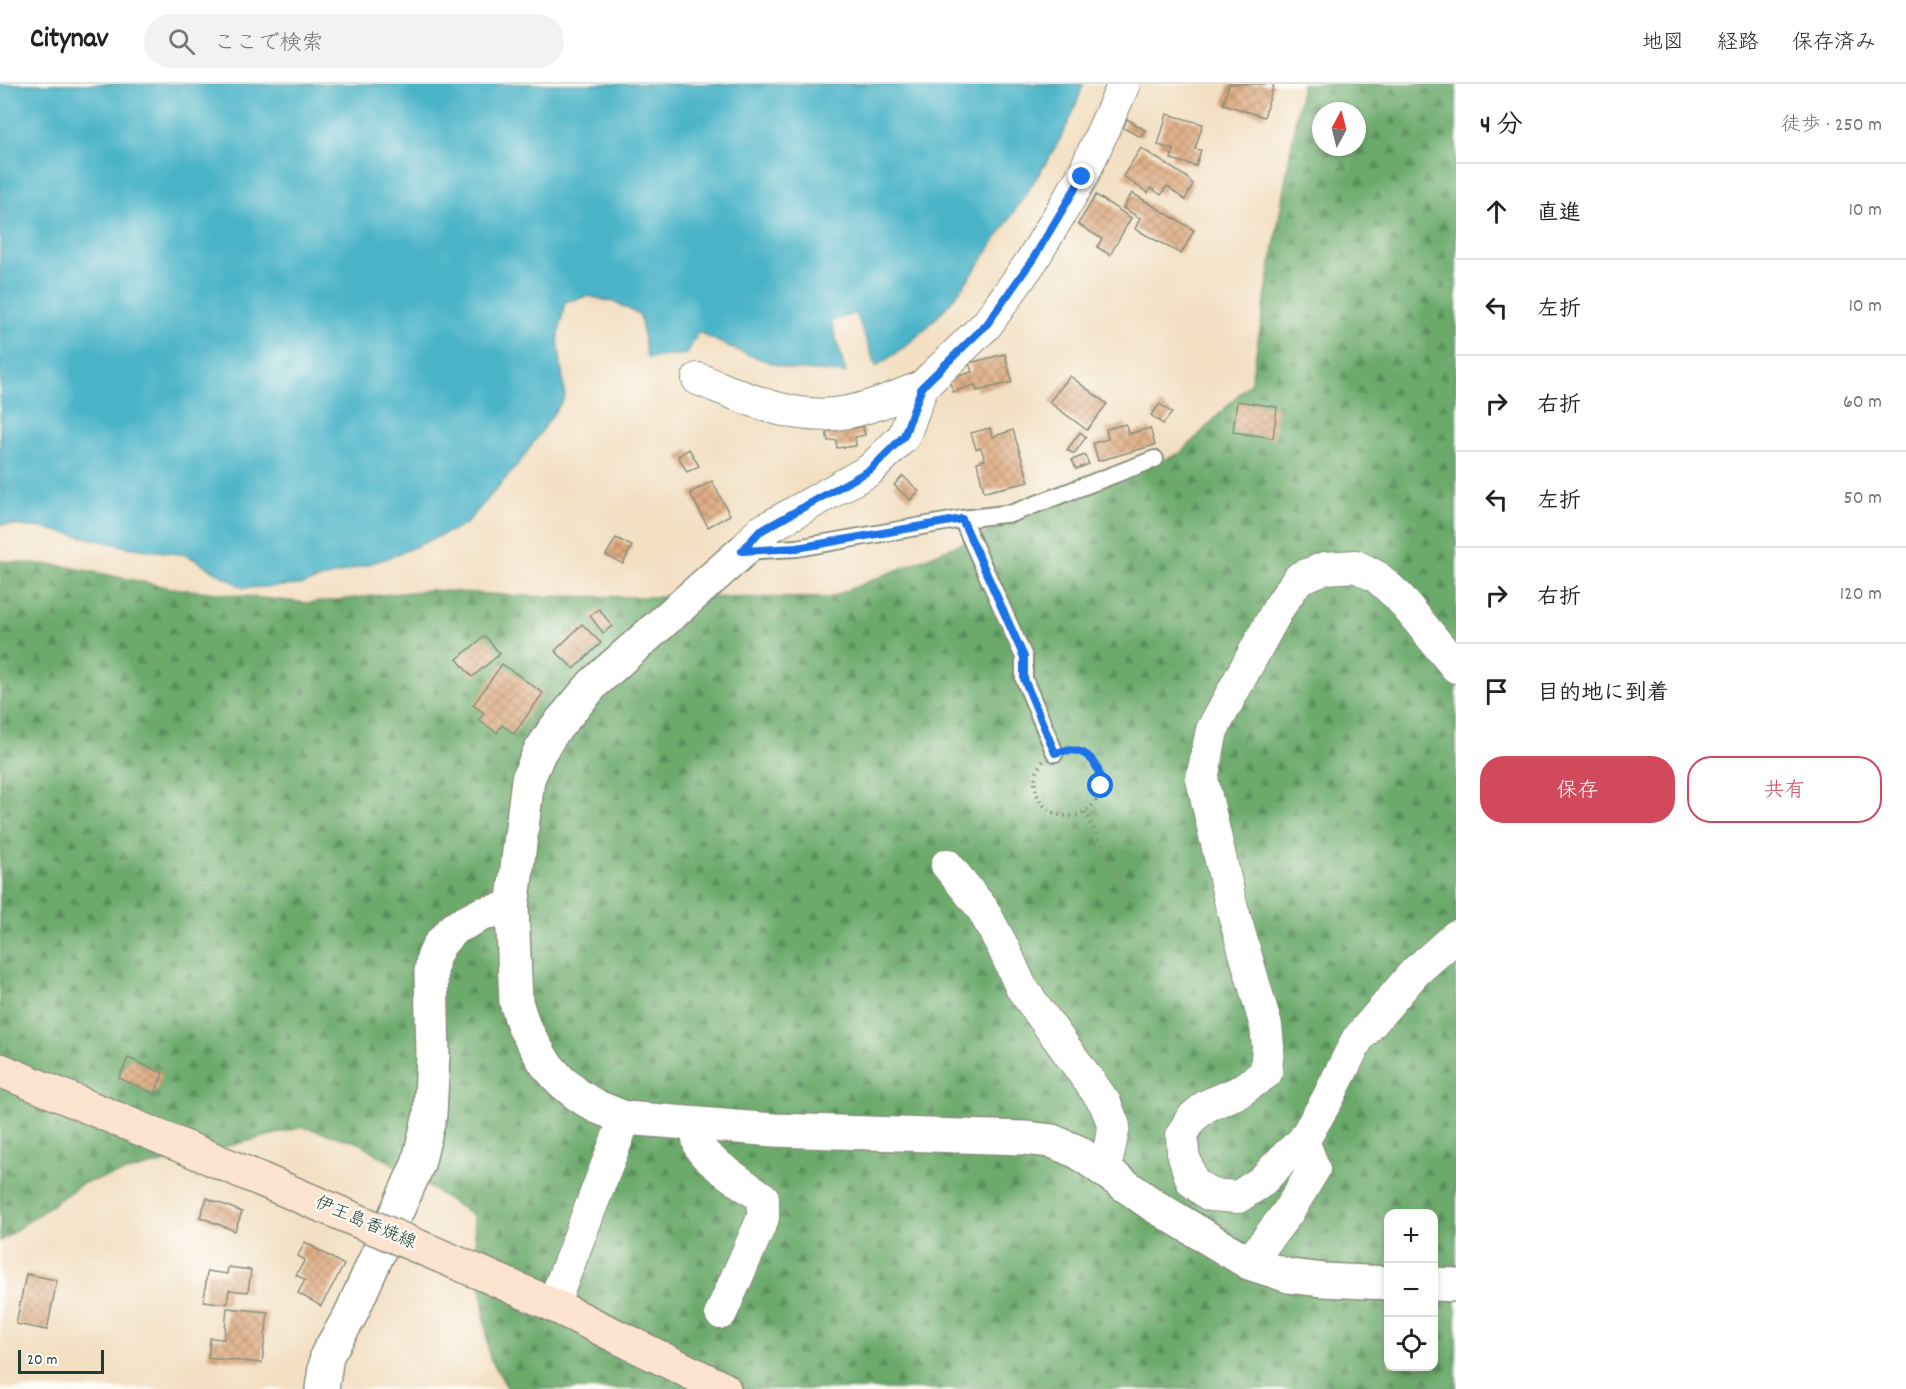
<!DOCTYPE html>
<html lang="ja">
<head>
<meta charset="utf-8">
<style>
  :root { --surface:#fff; --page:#f2f2f2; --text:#222; --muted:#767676; --line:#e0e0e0; --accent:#d1495b }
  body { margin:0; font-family:Dekko,"Klee One",sans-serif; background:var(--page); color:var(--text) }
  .controls { position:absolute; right:18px; bottom:18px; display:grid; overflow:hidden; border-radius:12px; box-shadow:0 3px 9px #0003 }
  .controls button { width:54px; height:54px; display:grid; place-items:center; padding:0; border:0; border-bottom:2px solid var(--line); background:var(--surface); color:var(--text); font:30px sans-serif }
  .compass { position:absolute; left:1312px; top:18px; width:54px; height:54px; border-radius:50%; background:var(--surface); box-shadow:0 3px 9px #0003; rotate:7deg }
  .scale { position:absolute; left:18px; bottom:15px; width:86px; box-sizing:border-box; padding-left:6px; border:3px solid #1f3d34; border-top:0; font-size:16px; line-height:21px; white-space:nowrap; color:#1f3d34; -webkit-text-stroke:4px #fdfcf7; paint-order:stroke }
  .stop { position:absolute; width:18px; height:18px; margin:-14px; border:4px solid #1a73e8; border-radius:50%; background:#fff }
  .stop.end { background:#1a73e8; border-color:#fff; box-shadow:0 2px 6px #0008 }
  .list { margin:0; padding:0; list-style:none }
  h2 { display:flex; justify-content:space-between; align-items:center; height:78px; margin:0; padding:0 24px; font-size:26px }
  h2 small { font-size:20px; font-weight:400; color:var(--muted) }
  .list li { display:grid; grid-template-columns:39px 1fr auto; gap:18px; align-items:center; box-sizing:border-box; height:96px; padding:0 24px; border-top:2px solid var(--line) }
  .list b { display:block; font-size:22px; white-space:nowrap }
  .list em { font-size:20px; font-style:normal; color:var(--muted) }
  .actions { display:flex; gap:12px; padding:18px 24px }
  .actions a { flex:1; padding:14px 0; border:2px solid var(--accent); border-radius:24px; text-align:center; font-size:21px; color:var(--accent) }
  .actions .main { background:var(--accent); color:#fff }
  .icon { flex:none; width:33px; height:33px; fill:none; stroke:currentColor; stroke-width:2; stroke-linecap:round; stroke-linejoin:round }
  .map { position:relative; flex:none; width:1456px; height:1305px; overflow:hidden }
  header { display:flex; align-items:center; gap:36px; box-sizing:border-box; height:84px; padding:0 30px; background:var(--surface); border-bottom:2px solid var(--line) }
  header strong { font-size:28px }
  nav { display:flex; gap:33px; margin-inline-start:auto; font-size:21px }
  .search { width:420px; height:54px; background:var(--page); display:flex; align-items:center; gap:15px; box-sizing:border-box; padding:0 21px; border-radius:33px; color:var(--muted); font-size:22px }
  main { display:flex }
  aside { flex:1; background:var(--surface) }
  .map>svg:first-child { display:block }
  .forest { fill:url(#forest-firs); stroke:#467450; stroke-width:1.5; fill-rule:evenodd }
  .water { fill:#4ab3c8; stroke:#34787e; stroke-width:1.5 }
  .building { fill:url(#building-cross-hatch) }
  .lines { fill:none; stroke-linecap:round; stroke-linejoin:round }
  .service-casing { stroke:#898e7b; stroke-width:20 }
  .minor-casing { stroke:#898e7b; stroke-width:34 }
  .tertiary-casing { stroke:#898e7b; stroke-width:36 }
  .secondary-casing { stroke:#898e7b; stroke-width:36 }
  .path { stroke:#898e7b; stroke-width:4; stroke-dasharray:1.5 4.5; stroke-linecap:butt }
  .service { stroke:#fff; stroke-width:16 }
  .minor { stroke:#fff; stroke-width:32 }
  .tertiary { stroke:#fff; stroke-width:33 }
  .secondary { stroke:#fde4d1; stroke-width:33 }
  .secondary-bridge-casing { stroke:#898e7b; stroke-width:36; stroke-linecap:butt }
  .secondary-bridge { stroke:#fde4d1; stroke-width:33 }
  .route { stroke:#1a73e8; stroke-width:8 }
  .labels { text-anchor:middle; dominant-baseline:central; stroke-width:4.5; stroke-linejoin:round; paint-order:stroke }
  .street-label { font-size:18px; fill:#1f3d34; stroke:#fdfcf7 }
</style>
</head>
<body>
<header>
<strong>Citynav</strong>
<div class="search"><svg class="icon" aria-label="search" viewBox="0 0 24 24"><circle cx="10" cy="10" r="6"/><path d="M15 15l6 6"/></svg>ここで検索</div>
<nav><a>地図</a><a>経路</a><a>保存済み</a></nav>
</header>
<main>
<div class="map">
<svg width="1456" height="1305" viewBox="0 0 1456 1305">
  <defs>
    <pattern id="forest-firs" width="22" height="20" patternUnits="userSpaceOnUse" patternTransform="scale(1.5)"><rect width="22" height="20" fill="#6caa6c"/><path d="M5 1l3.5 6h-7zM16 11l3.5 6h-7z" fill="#588c5a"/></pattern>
    <pattern id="building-cross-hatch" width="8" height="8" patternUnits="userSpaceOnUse" patternTransform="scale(1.5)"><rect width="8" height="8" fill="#dea97e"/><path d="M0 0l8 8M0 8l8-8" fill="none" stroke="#b38b68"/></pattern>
  </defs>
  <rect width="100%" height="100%" fill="#fdfcf7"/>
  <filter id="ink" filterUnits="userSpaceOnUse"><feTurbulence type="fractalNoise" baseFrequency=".0167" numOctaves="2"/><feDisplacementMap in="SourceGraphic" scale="12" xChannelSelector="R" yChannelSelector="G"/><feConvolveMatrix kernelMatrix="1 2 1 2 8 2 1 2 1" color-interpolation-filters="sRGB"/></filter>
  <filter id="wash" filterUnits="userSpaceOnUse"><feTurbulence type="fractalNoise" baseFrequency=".008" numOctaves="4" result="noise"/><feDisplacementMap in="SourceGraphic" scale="24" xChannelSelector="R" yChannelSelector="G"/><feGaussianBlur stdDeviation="1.35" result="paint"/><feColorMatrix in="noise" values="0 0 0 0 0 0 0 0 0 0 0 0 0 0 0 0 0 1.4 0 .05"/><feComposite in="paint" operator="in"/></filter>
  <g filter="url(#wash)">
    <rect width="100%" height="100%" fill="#f3dfc2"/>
    <path class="forest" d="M1302,0H1456V1305H508L489,1272L473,1131L360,1059L303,1043L83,1099L0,1157V477L64,482L171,504L308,519L429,506L517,512L829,514L1181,369L1251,298ZM1321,27H1357V63H1321ZM1388,1130H1434V1282H1388Z"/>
    <path class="water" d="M0,0H1083C1071,44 1044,82 1019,120C979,182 941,244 876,282L856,229L831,237L846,289L789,285L736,266L698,248L687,270L647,274L640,231L617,219L588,212L565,218L558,255L565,313L519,379L465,441L391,473L301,501L244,504L187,471L133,464L43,444L0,440Z"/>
    <g id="blocks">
      <g class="building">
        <path d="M1229,0H1274L1264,33L1223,20Z"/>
        <path d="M1167,30L1203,40L1195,65L1201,66L1196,82L1171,75L1174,66L1158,61Z"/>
        <path d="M1127,35L1145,46L1141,53L1123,44Z"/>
        <path d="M1141,64L1185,92L1193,100L1185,116L1167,102L1161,111L1151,104L1148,109L1123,92Z"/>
        <path d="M1132,109L1194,146L1181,170L1135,145L1140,134L1123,124Z"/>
        <path d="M1096,111L1131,134L1110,171L1097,163L1102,155L1078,140Z"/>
        <path d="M1005,270L1012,298L977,307L975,301L953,308L949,295L972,288L969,279Z"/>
        <path d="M1070,292L1107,320L1087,346L1049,318Z"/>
        <path d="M1237,317L1277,323L1273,354L1233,348Z"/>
        <path d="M1160,320L1172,329L1163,340L1151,331Z"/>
        <path d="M1126,340L1128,350L1150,344L1155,361L1098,377L1093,359L1108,355L1106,345Z"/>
        <path d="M854,342L855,344L863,342L865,351L855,353L856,362L837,364L836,356L828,357L826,348L835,346V343Z"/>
        <path d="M990,344L992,353L1013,346L1029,398L984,408L977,378L985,376L981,364L976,365L971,349Z"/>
        <path d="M1080,348L1086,353L1074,370L1067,366Z"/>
        <path d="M689,365L699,382L687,388L678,372Z"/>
        <path d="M1085,371L1089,380L1076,385L1072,376Z"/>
        <path d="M903,392L919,407L910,416L894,401Z"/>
        <path d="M712,397L730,431L708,443L690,409Z"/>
        <path d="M616,454L632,462L623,480L606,471Z"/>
        <path d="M599,525L612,542L603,549L590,532Z"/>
        <path d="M582,540L601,559L574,585L555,567Z"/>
        <path d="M485,552L500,570L472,593L457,575Z"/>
        <path d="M502,580L543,609L514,650L502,641L497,649L479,636L484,629L473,621Z"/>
        <path d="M128,974L163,989L155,1010L119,994Z"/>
        <path d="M207,1114L242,1128L235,1147L200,1133Z"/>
        <path d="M305,1158L344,1181L321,1222L298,1209L305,1196L296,1191L305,1176L298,1172Z"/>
        <path d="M228,1183L251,1186L248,1208L229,1206L227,1220L204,1217L207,1187L227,1190Z"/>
        <path d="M26,1190L57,1196L47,1246L16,1240Z"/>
        <path d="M227,1224L268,1228L262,1279L208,1274L210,1254L224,1255Z"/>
      </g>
    </g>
  </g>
  <g filter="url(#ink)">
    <use href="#blocks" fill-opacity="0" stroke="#898e7b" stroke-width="1.5"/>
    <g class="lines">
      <defs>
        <g id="service">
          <path d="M962,435L1024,573V595L1055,669"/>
          <path d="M743,467L797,464L962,435L1013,429L1155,375"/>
        </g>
        <g id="minor">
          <path d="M698,295C747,314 795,339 848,328C874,323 898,312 922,303"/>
          <path d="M743,467L760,448L870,386L904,352L922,303L987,240L1033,175L1082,93L1124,0"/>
          <path d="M1456,583L1399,513L1377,493L1356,482L1325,484L1299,494L1279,523L1212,646L1202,695L1231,820L1266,942L1268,962L1266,989L1239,1008L1206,1022L1191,1035L1182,1051L1183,1070L1192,1097L1210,1111L1238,1113L1261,1098L1285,1073L1303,1057L1327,1016L1357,956L1415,888L1456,852"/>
          <path d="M947,781L982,824L1003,863L1021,903L1105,1019L1114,1042L1105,1086"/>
          <path d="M697,1040C698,1047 697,1057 700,1063C705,1076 750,1104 763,1114V1134L721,1229"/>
          <path d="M1249,1179L1288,1128L1314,1085L1303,1057"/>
          <path d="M553,1221L625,1034"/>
        </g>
        <g id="tertiary">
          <path d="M743,467L594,599L554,646L539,669L528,695L512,824L516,918L524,943L545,979L561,997L578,1011L595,1022L625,1034L774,1046L1024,1054L1052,1057L1078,1068L1153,1121L1249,1179L1289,1192L1323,1196L1388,1199"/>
          <path d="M1434,1200L1456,1201"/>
          <path d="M322,1305L327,1271L350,1232L418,1080L430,1031L433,971L431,888L433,874L439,861L453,845L482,830L512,824"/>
        </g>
        <g id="secondary">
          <path d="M0,986L196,1068"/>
          <path d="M483,1190L553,1221L724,1305"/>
        </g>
      </defs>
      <use href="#service" class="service-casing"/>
      <use href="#minor" class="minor-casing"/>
      <use href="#tertiary" class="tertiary-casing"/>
      <use href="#secondary" class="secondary-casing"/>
      <g class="path">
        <circle cx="1068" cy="699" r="33"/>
        <path d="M1085,728L1130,815"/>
      </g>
      <use href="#service" class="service"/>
      <use href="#minor" class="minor"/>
      <use href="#tertiary" class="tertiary"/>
      <use href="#secondary" class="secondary"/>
      <defs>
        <path id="secondary-bridge" d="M196,1068L483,1190"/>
      </defs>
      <use href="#secondary-bridge" class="secondary-bridge-casing"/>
      <use href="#secondary-bridge" class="secondary-bridge"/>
    </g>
  </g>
  <g class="lines" filter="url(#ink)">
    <path class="route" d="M1082,93L1033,175L987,240L922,303L904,352L870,386L759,448L742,467L797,464L962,435L1024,573V595L1055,669C1082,660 1100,675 1101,702"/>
  </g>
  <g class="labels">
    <g class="street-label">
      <text transform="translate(365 1140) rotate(23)">伊王島香焼線</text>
    </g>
  </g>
</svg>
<div class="controls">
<button>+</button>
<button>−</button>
<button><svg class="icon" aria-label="locate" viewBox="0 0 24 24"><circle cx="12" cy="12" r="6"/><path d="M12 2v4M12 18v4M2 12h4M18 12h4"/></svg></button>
</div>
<svg class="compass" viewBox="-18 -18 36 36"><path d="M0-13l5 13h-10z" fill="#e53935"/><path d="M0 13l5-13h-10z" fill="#767676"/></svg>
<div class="scale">20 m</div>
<div class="stop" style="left:1101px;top:702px"></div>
<div class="stop end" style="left:1082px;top:93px"></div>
</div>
<aside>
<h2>4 分<small>徒歩 · 250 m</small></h2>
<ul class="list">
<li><svg class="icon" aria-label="ahead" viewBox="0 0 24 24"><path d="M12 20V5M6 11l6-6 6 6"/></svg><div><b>直進</b></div><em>10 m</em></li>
<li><svg class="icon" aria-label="left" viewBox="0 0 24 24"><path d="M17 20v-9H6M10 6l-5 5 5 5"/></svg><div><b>左折</b></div><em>10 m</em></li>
<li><svg class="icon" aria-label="right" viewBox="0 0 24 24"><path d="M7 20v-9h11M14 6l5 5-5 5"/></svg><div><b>右折</b></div><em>60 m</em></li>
<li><svg class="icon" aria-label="left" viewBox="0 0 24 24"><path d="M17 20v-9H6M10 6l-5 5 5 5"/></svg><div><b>左折</b></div><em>50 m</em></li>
<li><svg class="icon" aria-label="right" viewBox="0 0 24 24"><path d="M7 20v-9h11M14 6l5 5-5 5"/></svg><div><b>右折</b></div><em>120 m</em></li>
<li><svg class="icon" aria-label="arrive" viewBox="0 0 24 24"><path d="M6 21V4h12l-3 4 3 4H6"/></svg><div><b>目的地に到着</b></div></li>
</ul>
<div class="actions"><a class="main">保存</a><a>共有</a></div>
</aside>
</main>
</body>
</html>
